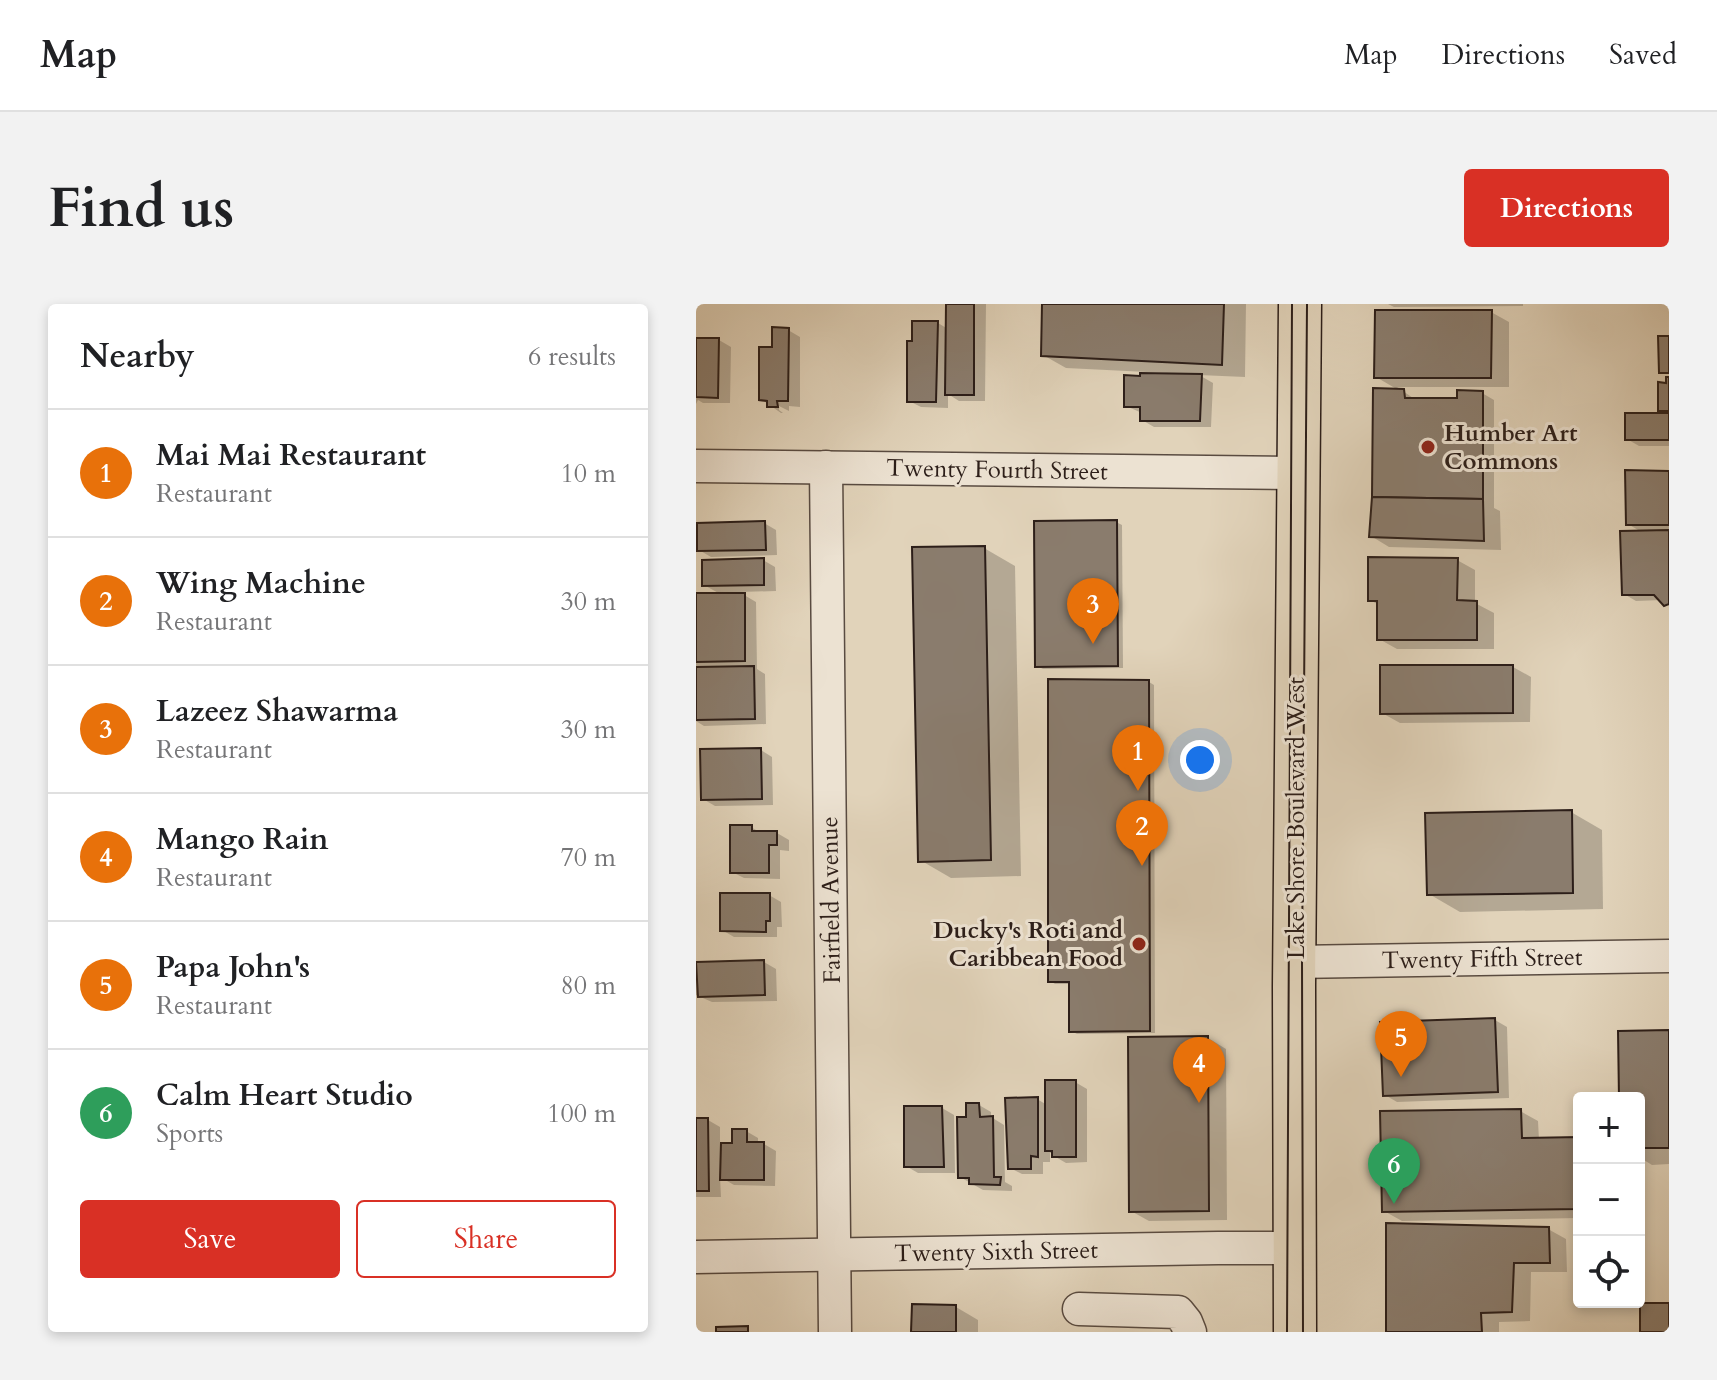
<!DOCTYPE html>
<html lang="en">
<head>
<meta charset="utf-8">
<style>
  :root { --surface:#fff; --page:#f2f2f2; --text:#202124; --muted:#757577; --line:#e0e0e0; --accent:#d93025 }
  body { margin:0; font-family:Cardo,serif; background:var(--page); color:var(--text) }
  .controls { position:absolute; right:24px; bottom:24px; display:grid; overflow:hidden; border-radius:8px; box-shadow:0 4px 12px #0003 }
  .controls button { width:72px; height:72px; display:grid; place-items:center; padding:0; border:0; border-bottom:2px solid var(--line); background:var(--surface); color:var(--text); font:40px sans-serif }
  .you { position:absolute; left:504px; top:456px; width:28px; height:28px; margin:-20px; border:6px solid #fff; border-radius:50%; background:#1a73e8; box-shadow:0 0 0 12px #1a73e833 }
  .badge { display:grid; place-items:center; width:52px; height:52px; border-radius:50%; background:var(--accent); color:#fff; font-size:26px; font-weight:700 }
  .pin { position:absolute; translate:-50% -66px; filter:drop-shadow(0 2px 4px #0008) }
  .pin::after { content:''; position:absolute; top:42px; width:28px; height:24px; background:inherit; clip-path:polygon(0 0,100% 0,50% 100%) }
  .list { margin:0; padding:0; list-style:none }
  h2 { display:flex; justify-content:space-between; align-items:center; height:104px; margin:0; padding:0 32px; font-size:34px }
  h2 small { font-size:26px; font-weight:400; color:var(--muted) }
  .list li { display:grid; grid-template-columns:52px 1fr auto; gap:24px; align-items:center; box-sizing:border-box; height:128px; padding:0 32px; border-top:2px solid var(--line) }
  .list b { display:block; font-size:30px; white-space:nowrap }
  .list p { margin:0; font-size:26px; white-space:nowrap; color:var(--muted) }
  .list em { font-size:26px; font-style:normal; color:var(--muted) }
  .actions { display:flex; gap:16px; padding:24px 32px }
  .actions a { flex:1; padding:18px 0; border:2px solid var(--accent); border-radius:8px; text-align:center; font-size:28px; color:var(--accent) }
  .actions .main { background:var(--accent); color:#fff }
  .icon { flex:none; width:44px; height:44px; fill:none; stroke:currentColor; stroke-width:2; stroke-linecap:round; stroke-linejoin:round }
  .map { position:relative; flex:none; width:973px; height:1028px; overflow:hidden; border-radius:8px }
  header { display:flex; align-items:center; gap:48px; box-sizing:border-box; height:112px; padding:0 40px; background:var(--surface); border-bottom:2px solid var(--line) }
  header strong { font-size:38px }
  nav { display:flex; gap:44px; margin-inline-start:auto; font-size:28px }
  .intro { display:flex; align-items:center; justify-content:space-between; box-sizing:border-box; height:192px; padding:0 48px }
  h1 { margin:0; font-size:56px }
  .button { padding:20px 36px; border-radius:8px; background:var(--accent); color:#fff; font-size:28px; font-weight:700 }
  main { display:flex; gap:48px; padding:0 48px }
  aside { flex:1; background:var(--surface); border-radius:8px; box-shadow:0 4px 12px #0003 }
  .map>svg:first-child { display:block }
  .shadow { fill:#0003 }
  .building { fill:#8a7c6d; stroke:#2c1e19; stroke-width:2 }
  .lines { fill:none; stroke-linecap:round; stroke-linejoin:round }
  .minor-casing { stroke:#594b41; stroke-width:35 }
  .major-casing { stroke:#2c1e19; stroke-width:45 }
  .minor { stroke:#ece2d2; stroke-width:32 }
  .major { stroke:#e1d3ba; stroke-width:42 }
  .tram { stroke:#2c1e19; stroke-width:2 }
  .poi-dot { fill:#8f2418; stroke:#ece2d2; stroke-width:3 }
  .labels { text-anchor:middle; dominant-baseline:central; stroke-width:6; stroke-linejoin:round; paint-order:stroke }
  .poi-label { font-size:24px; font-weight:bold; fill:#2c1e19; stroke:#ece2d2; text-anchor:start }
  .street-label { font-size:24px; fill:#2c1e19; stroke:#ece2d2 }
</style>
</head>
<body>
<header>
<strong>Map</strong>
<nav><a>Map</a><a>Directions</a><a>Saved</a></nav>
</header>
<div class="intro"><h1>Find us</h1><a class="button">Directions</a></div>
<main>
<aside>
<h2>Nearby<small>6 results</small></h2>
<ul class="list">
<li><span class="badge" style="background:#e8710a">1</span><div><b>Mai Mai Restaurant</b><p>Restaurant</p></div><em>10 m</em></li>
<li><span class="badge" style="background:#e8710a">2</span><div><b>Wing Machine</b><p>Restaurant</p></div><em>30 m</em></li>
<li><span class="badge" style="background:#e8710a">3</span><div><b>Lazeez Shawarma</b><p>Restaurant</p></div><em>30 m</em></li>
<li><span class="badge" style="background:#e8710a">4</span><div><b>Mango Rain</b><p>Restaurant</p></div><em>70 m</em></li>
<li><span class="badge" style="background:#e8710a">5</span><div><b>Papa John's</b><p>Restaurant</p></div><em>80 m</em></li>
<li><span class="badge" style="background:#2e9e5b">6</span><div><b>Calm Heart Studio</b><p>Sports</p></div><em>100 m</em></li>
</ul>
<div class="actions"><a class="main">Save</a><a>Share</a></div>
</aside>
<div class="map">
<svg width="973" height="1028" viewBox="0 0 973 1028">
  <rect width="100%" height="100%" fill="#e1d3ba"/>
  <filter id="stains"><feTurbulence type="fractalNoise" baseFrequency=".0025" numOctaves="4"/><feColorMatrix values="0 0 0 0 .2 0 0 0 0 .09 0 0 0 0 .02 0 0 0 .5 -.17"/></filter>
  <radialGradient id="worn" r=".72"><stop offset=".6" stop-color="#630" stop-opacity="0"/><stop offset="1" stop-color="#630" stop-opacity=".3"/></radialGradient>
  <g class="shadow">
    <path d="M252,0H290L289,97H263L252,90V104L225,103L213,97L218,39L242,19L252,25Z"/>
    <path d="M348,0H550L549,73L503,71L517,79L515,123H458L446,116V109L430,102L471,73V69L370,64L347,51Z"/>
    <path d="M692,0H827V2L698,3Z"/>
    <path d="M795,8L813,18V83H701L720,96H763L786,89L798,96V204L804,207L805,246L693,243L675,232L704,87L680,73Z"/>
    <path d="M92,26L104,33V103L93,102V107L83,102V106L87,109H85L65,95L77,45Z"/>
    <path d="M0,36H23L35,43L34,99H7L2,96L0,100Z"/>
    <path d="M973,111V142H943L931,135Z"/>
    <path d="M973,169V302L966,296L940,297L928,290L947,229L932,220Z"/>
    <path d="M420,218L426,221L427,364L347,365L341,362Z"/>
    <path d="M68,219L80,226L81,251L15,253L3,246Z"/>
    <path d="M288,244L319,262L325,572L255,574L224,556Z"/>
    <path d="M67,256L79,263L80,287L43,288L60,298L61,365L69,370L70,420L8,422L0,417V291H26L8,281Z"/>
    <path d="M761,256L779,266V299L798,309V345H701L683,335V301L674,296Z"/>
    <path d="M817,363L835,373L834,418L704,419L686,409Z"/>
    <path d="M453,378L458,381L459,729L381,730L375,727V680H359L354,677Z"/>
    <path d="M65,446L76,453L77,501L19,502L7,495Z"/>
    <path d="M875,508L906,526L907,605L764,608L733,590Z"/>
    <path d="M55,523L65,529H81L93,536V547L84,546V575L48,574L36,568Z"/>
    <path d="M73,591L85,598L86,623H81V633H38L26,626Z"/>
    <path d="M68,658L80,665L81,697L16,698L0,691V660Z"/>
    <path d="M799,716L811,723L813,794L701,798L689,791Z"/>
    <path d="M973,728V860L956,861L943,853V794H925Z"/>
    <path d="M512,734L530,745L531,916L453,917L435,907Z"/>
    <path d="M379,778L391,785V858L370,859L358,852V849H354V858H347V870H326L314,864L341,795L351,801Z"/>
    <path d="M283,801L295,808V813L308,821L309,878L316,882V887L287,886L264,873L272,815Z"/>
    <path d="M246,804L258,811L259,869H222L210,862Z"/>
    <path d="M824,807L842,817L843,836L883,835V914L706,917L688,907Z"/>
    <path d="M0,816H12L24,823V841H38L50,827L62,834V840H68L80,847L79,882L38,881L24,873L25,893H0Z"/>
    <path d="M852,925L870,935L871,968H835L834,1017L803,1018V1028H692Z"/>
    <path d="M260,1003L282,1016V1028H217Z"/>
  </g>
  <g class="building">
    <path d="M250,0H278V91H249Z"/>
    <path d="M346,0H528L526,61L345,52Z"/>
    <path d="M679,6H796L795,74H678Z"/>
    <path d="M216,17H242L240,98H211V37H216Z"/>
    <path d="M76,23L93,24L92,97H81L82,103H71V97L63,96V43H76Z"/>
    <path d="M962,32H973V69H963Z"/>
    <path d="M0,34H23L22,94L0,93Z"/>
    <path d="M444,69L506,70L504,117H444V103H428V71L444,72Z"/>
    <path d="M970,73H973V107H962V78L970,79Z"/>
    <path d="M677,84L708,85L709,94H761V86L787,87V195L676,193Z"/>
    <rect x="929" y="109" width="44" height="27"/>
    <path d="M929,166L973,167V221H930Z"/>
    <path d="M676,193L787,195L788,237L673,233Z"/>
    <path d="M421,216L422,362L339,363L338,217Z"/>
    <path d="M69,217L70,246L1,247V219Z"/>
    <path d="M973,226V300L968,302L958,291H926L924,227Z"/>
    <path d="M289,242L295,556L222,558L216,243Z"/>
    <path d="M672,253L762,254L761,296L781,297V336H681V297H672Z"/>
    <path d="M68,254V281L6,282V256Z"/>
    <path d="M0,289H49V357L0,358Z"/>
    <path d="M684,361H817V409L684,410Z"/>
    <path d="M58,362L59,415L0,416V363Z"/>
    <path d="M352,375L453,376L454,727L373,728V678H352Z"/>
    <path d="M65,444L66,495L5,496L4,445Z"/>
    <path d="M876,506L877,589L731,591L729,509Z"/>
    <path d="M34,521H56V527H81V541H73V569H34Z"/>
    <path d="M24,589H74V617H70V628L24,627Z"/>
    <path d="M68,656L69,691L2,693L0,658Z"/>
    <path d="M799,714L802,788L687,792L684,718Z"/>
    <path d="M973,726V844H943V794H923L922,727Z"/>
    <path d="M512,732L513,907L433,908L432,733Z"/>
    <path d="M349,776H380V853H356V847H349Z"/>
    <path d="M342,793V853L335,852V865H312L309,794Z"/>
    <path d="M270,799H283L284,813L297,812L298,873H305L304,881L273,880V874H262L261,813H270Z"/>
    <path d="M208,802H246L248,863H208Z"/>
    <path d="M825,805L826,834L883,833V905L686,908L684,807Z"/>
    <path d="M0,814H12L13,887H0Z"/>
    <path d="M36,825H51V838H68V876H24L25,839H36Z"/>
    <path d="M690,919L853,923L854,959H818L816,1008L785,1009L786,1028H690Z"/>
    <rect x="944" y="999" width="29" height="29"/>
    <path d="M216,1000L260,1001V1028H215Z"/>
    <path d="M52,1022V1028H20V1023Z"/>
  </g>
  <g class="lines">
    <defs>
      <g id="minor">
        <path d="M0,162L603,169"/>
        <path d="M130,163L139,1028"/>
        <path d="M598,658L973,652"/>
        <path d="M0,953L522,944H599"/>
        <path d="M383,1005L482,1008L490,1018L494,1028"/>
      </g>
      <path id="major" d="M599,1028L598,682L604,0"/>
    </defs>
    <use href="#minor" class="minor-casing"/>
    <use href="#major" class="major-casing"/>
    <use href="#minor" class="minor"/>
    <use href="#major" class="major"/>
    <g class="tram">
      <path d="M591,1028L596,0"/>
      <path d="M607,1028L606,658L611,0"/>
    </g>
  </g>
  <g class="poi-dot">
    <circle cx="732" cy="143" r="8"/>
    <circle cx="443" cy="640" r="8"/>
  </g>
  <g class="labels">
    <g class="poi-label">
      <text x="748" y="129">Humber Art<tspan x="748" dy="28">Commons</tspan></text>
      <text x="427" y="626" text-anchor="end">Ducky's Roti and<tspan x="427" dy="28">Caribbean Food</tspan></text>
    </g>
    <g class="street-label">
      <text transform="translate(301 166) rotate(1)">Twenty Fourth Street</text>
      <text transform="translate(600 514) rotate(-90)">Lake Shore Boulevard West</text>
      <text transform="translate(135 596) rotate(-91)">Fairfield Avenue</text>
      <text transform="translate(786 655) rotate(-1)">Twenty Fifth Street</text>
      <text transform="translate(300 948) rotate(-1)">Twenty Sixth Street</text>
    </g>
  </g>
  <rect width="100%" height="100%" filter="url(#stains)"/>
  <rect width="100%" height="100%" fill="url(#worn)"/>
</svg>
<div class="controls">
<button>+</button>
<button>−</button>
<button><svg class="icon" aria-label="locate" viewBox="0 0 24 24"><circle cx="12" cy="12" r="6"/><path d="M12 2v4M12 18v4M2 12h4M18 12h4"/></svg></button>
</div>
<div class="you"></div>
<div class="pin badge" style="left:442px;top:487px;background:#e8710a">1</div>
<div class="pin badge" style="left:446px;top:562px;background:#e8710a">2</div>
<div class="pin badge" style="left:397px;top:340px;background:#e8710a">3</div>
<div class="pin badge" style="left:503px;top:799px;background:#e8710a">4</div>
<div class="pin badge" style="left:705px;top:773px;background:#e8710a">5</div>
<div class="pin badge" style="left:698px;top:900px;background:#2e9e5b">6</div>
</div>
</main>
</body>
</html>
